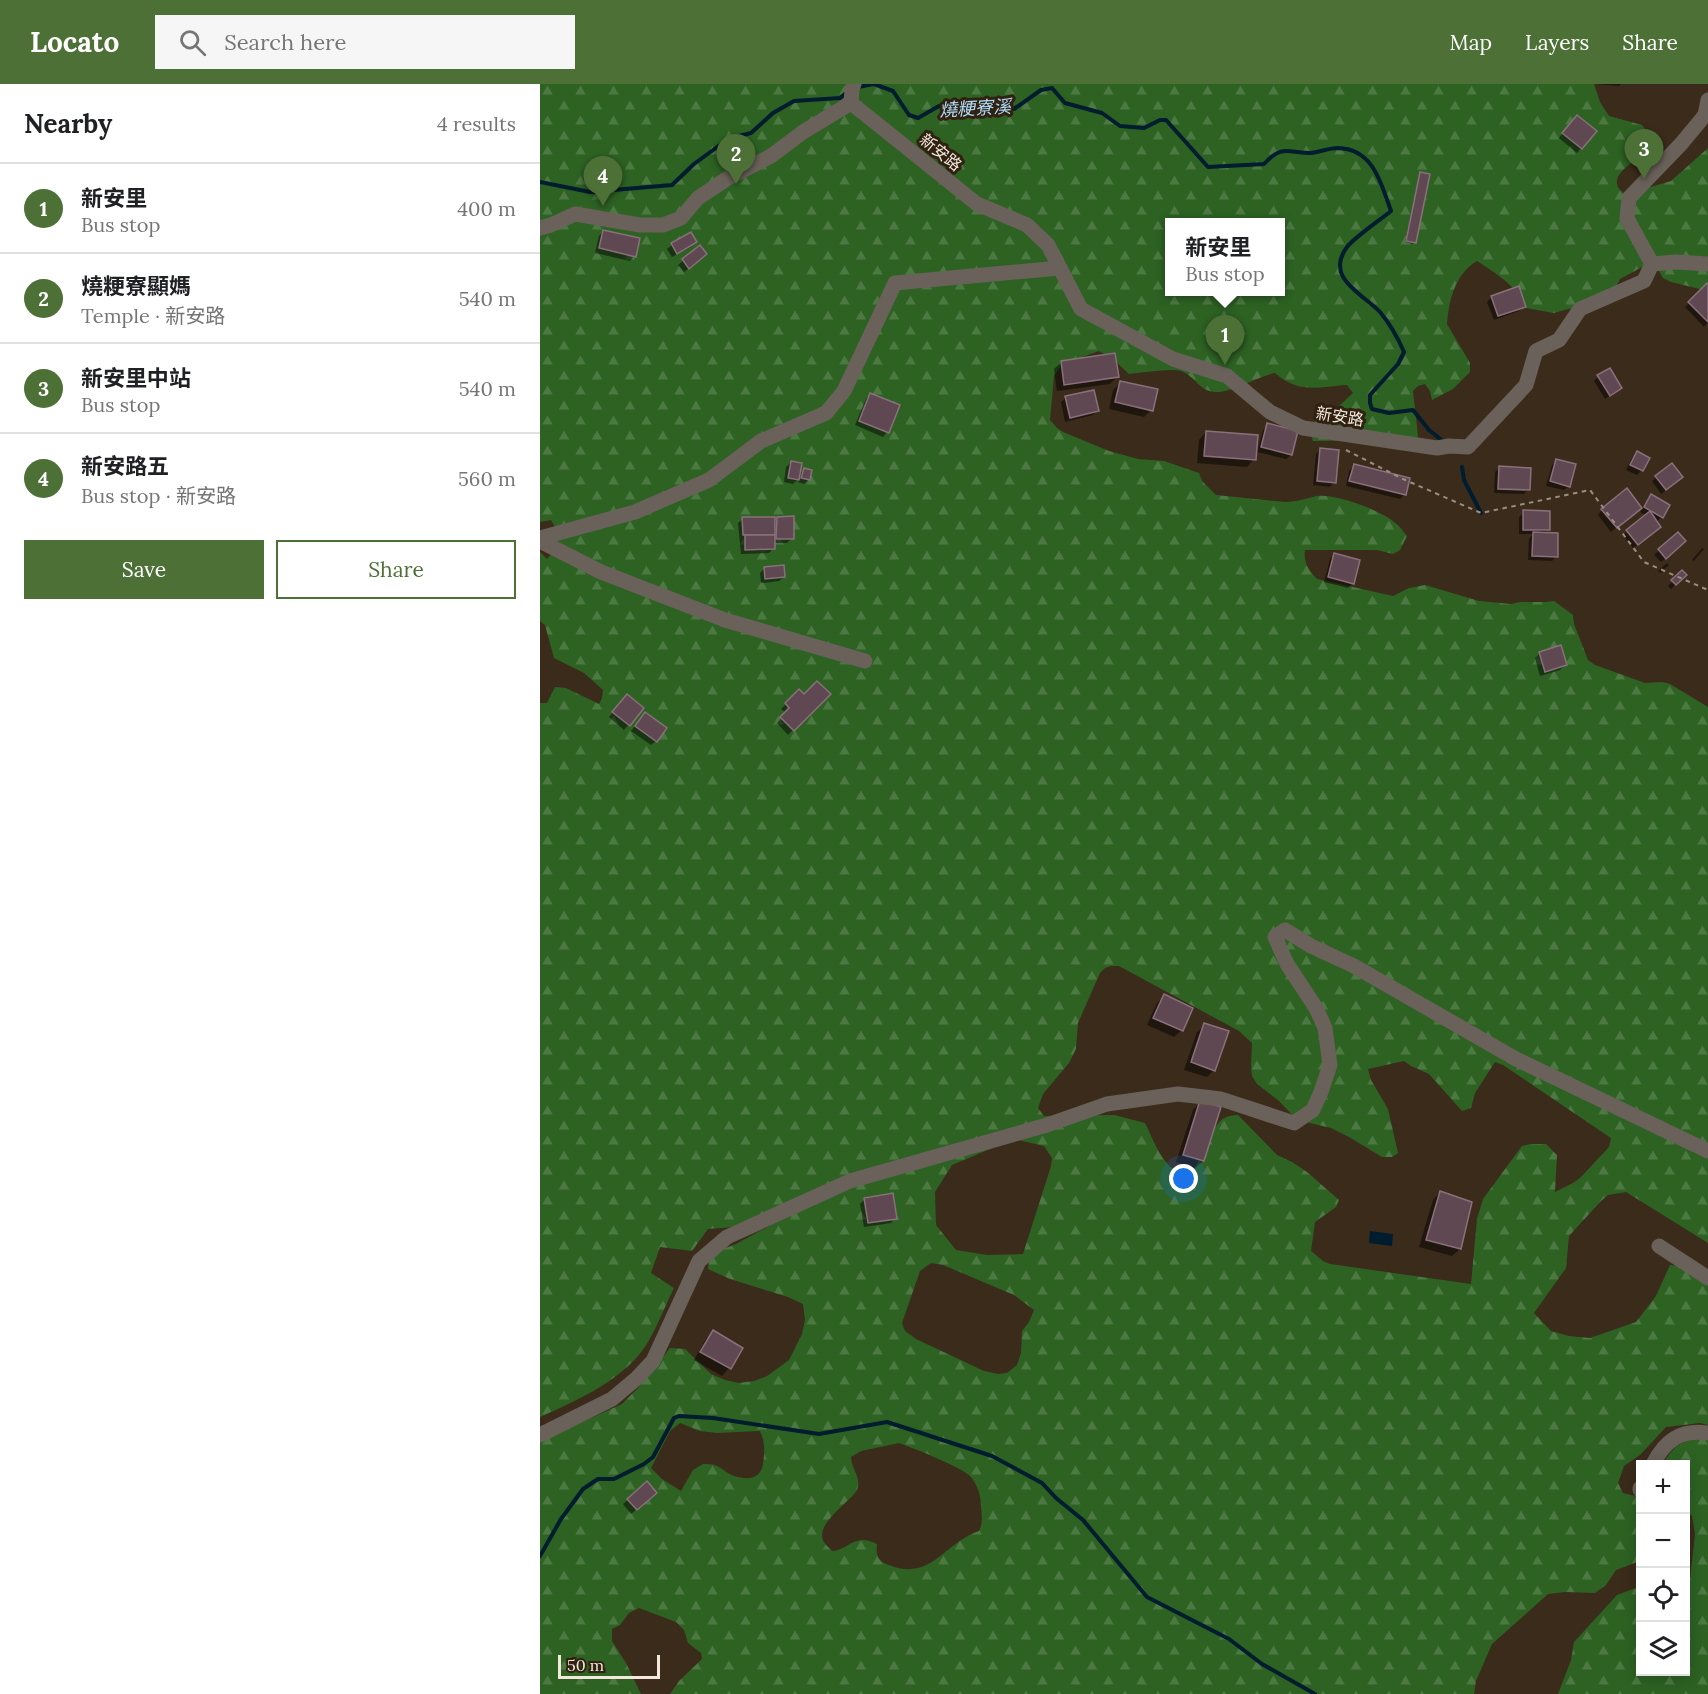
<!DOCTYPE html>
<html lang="en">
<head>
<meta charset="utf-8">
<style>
  :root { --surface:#fff; --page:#f6f6f6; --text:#202124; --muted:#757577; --line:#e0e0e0; --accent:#4d7037 }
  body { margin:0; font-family:Lora,"Noto Sans TC",serif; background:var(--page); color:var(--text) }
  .controls { position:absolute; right:18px; bottom:18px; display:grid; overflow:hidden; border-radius:0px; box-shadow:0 3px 15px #0003 }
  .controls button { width:54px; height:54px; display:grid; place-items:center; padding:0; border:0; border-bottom:2px solid var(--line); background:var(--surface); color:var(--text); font:30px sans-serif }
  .scale { position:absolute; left:18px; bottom:15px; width:102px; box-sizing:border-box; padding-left:6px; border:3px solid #f3e8de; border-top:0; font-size:16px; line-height:21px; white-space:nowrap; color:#f3e8de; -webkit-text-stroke:4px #302111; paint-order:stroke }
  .you { position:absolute; left:644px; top:1095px; width:21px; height:21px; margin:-15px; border:4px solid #fff; border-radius:50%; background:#1a73e8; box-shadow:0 0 0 9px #1a73e833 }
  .badge { display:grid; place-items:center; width:39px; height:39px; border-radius:50%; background:var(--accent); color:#fff; font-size:20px; font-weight:700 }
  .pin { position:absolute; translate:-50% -50px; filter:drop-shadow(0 2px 3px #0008) }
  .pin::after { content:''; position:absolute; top:32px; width:21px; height:18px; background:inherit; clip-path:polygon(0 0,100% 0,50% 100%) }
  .popup { position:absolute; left:625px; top:134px; width:120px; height:78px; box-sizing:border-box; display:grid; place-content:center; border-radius:0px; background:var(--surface); filter:drop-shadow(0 2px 4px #0005); font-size:20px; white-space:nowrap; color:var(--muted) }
  .popup b { font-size:22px; color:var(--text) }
  .popup::after { content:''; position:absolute; left:50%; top:100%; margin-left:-12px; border:12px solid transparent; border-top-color:var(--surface) }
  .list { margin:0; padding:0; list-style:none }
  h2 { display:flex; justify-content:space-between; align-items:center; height:78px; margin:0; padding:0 24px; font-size:26px }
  h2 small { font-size:20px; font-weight:400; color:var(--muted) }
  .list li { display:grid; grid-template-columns:39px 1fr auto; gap:18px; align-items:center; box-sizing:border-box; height:90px; padding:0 24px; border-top:2px solid var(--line) }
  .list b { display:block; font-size:22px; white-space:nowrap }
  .list p { margin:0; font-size:20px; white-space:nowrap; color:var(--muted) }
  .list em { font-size:20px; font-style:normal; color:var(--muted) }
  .actions { display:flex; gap:12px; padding:18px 24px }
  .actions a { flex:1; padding:14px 0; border:2px solid var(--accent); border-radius:0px; text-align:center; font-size:21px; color:var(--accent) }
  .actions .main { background:var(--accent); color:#fff }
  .icon { flex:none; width:33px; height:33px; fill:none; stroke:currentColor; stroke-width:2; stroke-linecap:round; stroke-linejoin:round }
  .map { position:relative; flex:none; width:1168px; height:1610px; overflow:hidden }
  header { display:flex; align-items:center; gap:36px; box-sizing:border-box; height:84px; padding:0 30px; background:var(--accent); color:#fff }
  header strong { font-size:28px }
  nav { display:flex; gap:33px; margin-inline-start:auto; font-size:21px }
  .search { width:420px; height:54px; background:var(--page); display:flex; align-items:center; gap:15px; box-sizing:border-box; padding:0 21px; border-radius:0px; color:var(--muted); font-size:22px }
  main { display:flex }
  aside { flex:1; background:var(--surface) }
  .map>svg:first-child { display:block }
  .forest { fill:url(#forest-firs); fill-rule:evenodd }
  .water { fill:#001c2f }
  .shadow { fill:#0007 }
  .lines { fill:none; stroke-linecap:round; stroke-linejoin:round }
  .stream { stroke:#001c2f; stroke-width:4 }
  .building { fill:#604853; stroke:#89707b; stroke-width:1.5 }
  .path { stroke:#9b8e81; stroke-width:2; stroke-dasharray:4.5 4.5; stroke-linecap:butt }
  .minor { stroke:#6a615a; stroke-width:15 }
  .labels { text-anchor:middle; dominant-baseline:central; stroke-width:6; stroke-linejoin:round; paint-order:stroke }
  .street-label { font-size:16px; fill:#f3e8de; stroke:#302111 }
  .water-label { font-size:18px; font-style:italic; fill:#aedaf9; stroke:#302111 }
</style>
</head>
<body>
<header>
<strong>Locato</strong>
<div class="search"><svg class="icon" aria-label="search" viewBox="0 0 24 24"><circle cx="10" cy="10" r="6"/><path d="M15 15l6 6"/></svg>Search here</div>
<nav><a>Map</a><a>Layers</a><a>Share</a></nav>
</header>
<main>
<aside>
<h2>Nearby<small>4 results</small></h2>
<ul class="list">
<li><span class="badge">1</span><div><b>新安里</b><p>Bus stop</p></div><em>400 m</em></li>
<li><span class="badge">2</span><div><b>燒粳寮顯媽</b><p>Temple · 新安路</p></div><em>540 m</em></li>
<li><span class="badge">3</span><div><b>新安里中站</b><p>Bus stop</p></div><em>540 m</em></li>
<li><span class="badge">4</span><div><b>新安路五</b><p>Bus stop · 新安路</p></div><em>560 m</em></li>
</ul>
<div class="actions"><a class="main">Save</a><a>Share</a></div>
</aside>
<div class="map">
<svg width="1168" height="1610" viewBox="0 0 1168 1610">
  <defs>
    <pattern id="forest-firs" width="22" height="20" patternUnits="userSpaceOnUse" patternTransform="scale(1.5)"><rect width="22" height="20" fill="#2d6223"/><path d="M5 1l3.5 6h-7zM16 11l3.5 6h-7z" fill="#4c7842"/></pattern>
  </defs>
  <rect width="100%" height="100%" fill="#3b2b1b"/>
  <g class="forest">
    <path d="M0,0H1054L1060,18L1069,32L1102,41L1118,61L1116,67C1109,71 1100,73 1093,78C1079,87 1068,101 1087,111L1104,105L1131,97L1168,64V207L1131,198L1123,194L1113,177L1080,195L1076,203L1037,224L1028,225L1014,229L986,224C975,200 958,191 937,177C915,190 909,216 907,240L930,279V288L913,305L892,316L890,307L885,300L878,302L873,307L878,352L874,359L856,356L773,357L770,348L772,339L799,322L813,309L807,301C777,303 759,310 735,289C716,293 694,308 676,308C660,308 655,292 641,287C632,284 600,289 589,290L574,276L559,267L523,280L518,286L514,292L510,336L517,344L523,348L569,367L598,375L624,377L659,389L662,397L676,411L745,418C757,418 767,414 778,412C796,410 840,426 854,438C859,441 863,447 867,452L860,466L853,470L837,466H765C763,478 769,487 777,495L853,512L869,504L885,501L939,517L971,520L980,518H1006L1014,517L1033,531L1034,540L1048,576L1055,581L1105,599L1122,598L1130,600L1168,623V1159L1086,1108L1068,1111L1061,1117L1029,1152L1026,1184L994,1229L1011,1247L1029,1252L1050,1254L1096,1238L1116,1212L1130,1181L1139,1182L1168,1200V1341L1160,1339L1126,1343L1100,1371L1084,1382L1078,1399L1083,1409L1100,1413V1477L1076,1486L1066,1501L1055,1509L1025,1508L1008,1510L952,1560L936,1597L934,1610H130L139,1597L162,1575L161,1569L148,1559L144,1546L136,1538L99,1524L89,1529L80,1541L72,1545V1557L86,1579L101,1610H0V1357L82,1320L99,1303L130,1264L145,1265L171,1290L185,1296L199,1299L214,1297L227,1292L249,1276L262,1250L265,1236L263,1220L248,1213L190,1195L168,1185L169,1176L175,1168L196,1160L233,1140L168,1145L152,1167L120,1163L111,1189L134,1204C125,1222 118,1241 108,1258C86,1295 38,1316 0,1333V619H7L15,603L26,604L59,620L62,614L63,606L44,589L14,574L5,541L0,537V468L7,475L14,467L15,443L11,436L0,438ZM630,138H740V208H630ZM571,882H579L699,947L712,959L711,983L712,992L717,1000L739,1017L757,1036L791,1044L809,1053L842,1073H852L858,1069L848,1025L831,996L828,985L864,977L871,982L889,990L922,1027L931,1024L935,1009L955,978L963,981L1071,1054L1069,1063L1040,1094L1033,1099L1015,1108L1017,1071L1006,1060H991L982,1062L943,1115L937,1135L931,1200L790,1180L783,1177L771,1167L775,1138L796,1123L799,1116L767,1088L752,1078L737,1071L698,1031C677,1032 676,1043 668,1059C662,1069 657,1080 652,1090C627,1095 614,1057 605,1039L574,1031L504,1032L498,1024L503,1010L529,979L536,965L538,939L560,889L565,884ZM474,1055L504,1062L512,1074L511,1082L483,1170L447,1171L416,1166L396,1141L395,1108L412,1081ZM391,1179L403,1181L474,1211L494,1226L489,1238L482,1247L481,1269L477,1281L467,1289L458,1290L444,1287L376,1255L365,1247L362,1239L380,1187ZM140,1339L160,1347L177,1349L220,1347C225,1358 225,1367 223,1380C220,1396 208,1396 194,1392C188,1390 183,1385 177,1382C173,1380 167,1380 163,1380L153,1386L141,1407L122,1395L111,1384L130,1347ZM359,1359C373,1364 422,1383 431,1393C438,1402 441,1412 441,1423C442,1432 443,1439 439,1447C405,1458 391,1498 349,1481C337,1477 336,1471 337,1460C314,1448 309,1466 292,1467C289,1463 284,1460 283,1456C276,1439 310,1418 317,1406C322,1394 311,1384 311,1373L321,1367Z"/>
    <path d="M1168,1354V1610H1018L1031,1576L1034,1558L1077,1511L1093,1505L1100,1504V1588H1146V1499L1150,1496L1155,1450L1152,1432L1146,1427V1380H1123C1135,1359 1145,1355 1168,1354Z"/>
  </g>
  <path class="water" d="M830,1147L853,1150L852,1162L829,1159Z"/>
  <g class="shadow">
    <path d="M1056,0H1081L1079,2Z"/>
    <path d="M1032,38L1041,64L1037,69L1019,54Z"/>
    <path d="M880,90L875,158L873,160L865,158L879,92Z"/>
    <path d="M63,147L94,172L90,177L55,169L59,152Z"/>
    <path d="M151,150L155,158L151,163L132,173L127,165L132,161Z"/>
    <path d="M159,163L161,175L144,188L138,181Z"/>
    <path d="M1167,202L1168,238L1164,243L1145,223Z"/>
    <path d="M952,213L984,222L979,227L954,236L947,218Z"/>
    <path d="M522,278L577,293L570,300L517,307L514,285Z"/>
    <path d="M1058,293L1081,304L1065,315L1054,297Z"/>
    <path d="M581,298L611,326L604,333L569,325L573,306Z"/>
    <path d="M330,310L347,348L343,353L315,341L326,315Z"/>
    <path d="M526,314L557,327L553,331L525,338L521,318Z"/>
    <path d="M728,341L756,348L751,371L746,375L717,368L723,346Z"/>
    <path d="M666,348L714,375L707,383L657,379L659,356Z"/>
    <path d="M781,365L794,398L790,403L773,401L776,370Z"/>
    <path d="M1097,369L1102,386L1097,391L1086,386L1092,374Z"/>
    <path d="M1016,377L1029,402L1024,406L1006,402L1012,381Z"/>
    <path d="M251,378L258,392L264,386L269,395L264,400L258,398L259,394L253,400L244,398L246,383Z"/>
    <path d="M814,382L865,410L860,415L806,402L809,387Z"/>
    <path d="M960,384L988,405L984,410L954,409L955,388Z"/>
    <path d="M1117,393L1136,398L1121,410L1112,397Z"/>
    <path d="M1112,412L1122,433L1116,438L1115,447L1093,464L1083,451L1107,432L1100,428Z"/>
    <path d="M1062,426L1095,428L1071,448L1058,431Z"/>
    <path d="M984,428L1008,446L1004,450L1016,472L1012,477L988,476L989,455L993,450H979V433Z"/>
    <path d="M237,434L252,454L247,459H233V465L229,469L201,470L198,439L203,435L233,438Z"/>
    <path d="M1138,450L1140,462L1121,478L1114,471Z"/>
    <path d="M1162,464L1164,465L1154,477L1152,476Z"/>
    <path d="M794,471L813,499L808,504L784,498L790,475Z"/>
    <path d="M1127,479L1129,481L1120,489L1118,487Z"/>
    <path d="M225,484L244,493L239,497L221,499L220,489Z"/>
    <path d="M1142,488L1145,491L1131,505L1128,502Z"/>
    <path d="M1000,569L1025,581L1020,586L1000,592L995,574Z"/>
    <path d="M259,607L264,612L289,610L248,651L237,639L246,629L241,625Z"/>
    <path d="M82,617L102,625L84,646L69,633Z"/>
    <path d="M101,634L116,657L111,661L91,647Z"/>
    <path d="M624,912L642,946L634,953L607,941L617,919Z"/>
    <path d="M665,941L674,986L667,993L644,986L657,948Z"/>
    <path d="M660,1018L663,1077L655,1084L636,1078L653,1026Z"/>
    <path d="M900,1108L920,1165L912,1172L879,1163L893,1116Z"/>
    <path d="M325,1115L355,1134L351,1139L324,1143L320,1120Z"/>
    <path d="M173,1248L201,1264L189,1284L182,1292L154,1276L166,1255Z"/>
    <path d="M106,1400L110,1414L91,1430L83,1420Z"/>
  </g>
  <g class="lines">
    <g class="stream">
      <path d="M318,3L334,0L353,7L369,31L378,34L399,22L430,21L474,25L501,6L512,4L525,19L562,29L580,42L604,44L620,36H626L668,83L724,80C742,60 748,69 770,69C780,68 789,64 798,64C834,65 841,100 851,127C840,136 815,153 807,163C784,194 823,210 840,228C850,240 858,254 864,268L858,280L830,311V319L832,325L849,329L873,326L889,346L904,358"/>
      <path d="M0,98L50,108L132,101L154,80L184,58L199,52L211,49L233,29L254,17L300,14L306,9"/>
      <path d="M922,383L924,396L941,429"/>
      <path d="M0,1472L21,1435L43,1405L58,1395H74L104,1380L113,1373L134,1334L139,1332L173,1334L279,1350L347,1338L452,1372L502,1399L516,1414L543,1436L607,1513L689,1555L722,1580L775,1610"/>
    </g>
  </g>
  <g class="building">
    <path d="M1037,31L1057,47L1042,65L1022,49Z"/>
    <path d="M880,88L890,90L876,159L866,157Z"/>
    <path d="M63,146L100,154L96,173L59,164Z"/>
    <path d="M151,148L157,158L137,170L131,159Z"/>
    <path d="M160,161L167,170L149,185L142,175Z"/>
    <path d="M1167,199L1168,200V238L1148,218Z"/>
    <path d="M979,202L986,223L958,232L951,212Z"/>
    <path d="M575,269L579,293L524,301L521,277Z"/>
    <path d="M1070,284L1082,304L1070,312L1057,291Z"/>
    <path d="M580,297L618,305L613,327L575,318Z"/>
    <path d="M554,306L559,327L530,334L525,312Z"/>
    <path d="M330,309L360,321L349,349L319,337Z"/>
    <path d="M727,339L758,347L752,371L721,363Z"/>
    <path d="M666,347L718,351L716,376L664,372Z"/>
    <path d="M780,364L799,366L796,399L777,397Z"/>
    <path d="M1097,367L1110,374L1103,387L1090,381Z"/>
    <path d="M1016,375L1036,380L1030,403L1010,397Z"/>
    <path d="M251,377L262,379L259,396L248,394Z"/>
    <path d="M1132,379L1143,393L1126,406L1115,392Z"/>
    <path d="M814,380L870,394L866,411L809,397Z"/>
    <path d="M959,382L991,384L990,406L958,405Z"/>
    <path d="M264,384L272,386L270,396L261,394Z"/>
    <path d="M1087,404L1102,424L1077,444L1061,425Z"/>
    <path d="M1111,410L1130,421L1123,434L1104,423Z"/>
    <path d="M983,426L1010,427V446H983Z"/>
    <path d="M1110,427L1121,443L1098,461L1086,446Z"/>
    <path d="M254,432V455H236L237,433Z"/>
    <path d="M202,433H235V451H203Z"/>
    <path d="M993,448L1018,449V473L992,472Z"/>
    <path d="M1138,448L1146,457L1126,475L1118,465Z"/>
    <path d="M205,451H235V465L205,466Z"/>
    <path d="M794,469L820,476L814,500L788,493Z"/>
    <path d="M244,481L245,493L225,495L224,483Z"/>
    <path d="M1142,486L1147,491L1136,501L1131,496Z"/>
    <path d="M1021,561L1027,581L1005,588L999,568Z"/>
    <path d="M277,597L291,610L254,647L240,633L249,624L245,619L259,605L264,610Z"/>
    <path d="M87,610L104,624L90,642L72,628Z"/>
    <path d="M105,628L127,644L117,658L95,642Z"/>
    <path d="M624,910L653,924L643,947L613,934Z"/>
    <path d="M664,939L689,947L675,987L651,978Z"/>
    <path d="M660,1016L681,1023L664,1077L643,1071Z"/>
    <path d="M900,1107L932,1118L921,1165L886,1156Z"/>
    <path d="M353,1109L357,1135L328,1139L324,1114Z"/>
    <path d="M173,1246L203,1264L191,1285L160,1268Z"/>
    <path d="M107,1397L117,1409L97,1426L87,1415Z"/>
  </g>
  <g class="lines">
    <path class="path" d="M806,366L863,395L941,429L1050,406L1104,478L1168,506"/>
    <g class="minor">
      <path d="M311,19L437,120L487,141L508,161L541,225L633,275L687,292L730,328L763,344L897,364L909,362L928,363L986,301L996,267L1019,256L1040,225L1104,197L1112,180L1087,134L1089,114L1141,60L1165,31L1168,16"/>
      <path d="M311,19L312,5L314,0"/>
      <path d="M0,144L11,141L35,130L100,141H123L141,134L158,114L188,94L231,72L263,48L311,19"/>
      <path d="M1112,180L1136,178L1168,180"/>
      <path d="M0,454L95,428L169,396L221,357L286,329L304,307L355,199L520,184"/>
      <path d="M0,457L61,488L185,536L325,577"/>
      <path d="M1119,1162L1168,1194"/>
      <path d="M0,1351L72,1315L97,1294L113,1277L159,1177L187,1153L310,1097L507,1041L567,1020L638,1010L681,1015L754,1039L773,1026L781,1008L790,981L785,944L776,924L747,880L735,853L745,846L771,862L814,882L976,975L1168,1067"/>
      <path d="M1113,1380C1125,1357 1140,1345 1168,1349"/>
      <path d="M1100,1406V1404"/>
    </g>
  </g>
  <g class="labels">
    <g class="street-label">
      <text transform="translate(401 68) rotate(39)">新安路</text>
      <text transform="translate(800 332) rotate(9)">新安路</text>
    </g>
    <g class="water-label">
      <text transform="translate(435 24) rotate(-3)">燒粳寮溪</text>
    </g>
  </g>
</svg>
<div class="controls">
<button>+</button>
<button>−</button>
<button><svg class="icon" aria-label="locate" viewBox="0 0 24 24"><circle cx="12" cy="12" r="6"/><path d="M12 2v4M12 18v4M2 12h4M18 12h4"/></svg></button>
<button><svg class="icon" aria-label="layers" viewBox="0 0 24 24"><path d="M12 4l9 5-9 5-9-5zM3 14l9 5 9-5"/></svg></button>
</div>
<div class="scale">50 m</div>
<div class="you"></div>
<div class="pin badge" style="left:685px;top:281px">1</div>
<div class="popup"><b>新安里</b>Bus stop</div>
<div class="pin badge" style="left:196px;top:100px">2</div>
<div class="pin badge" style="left:1104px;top:95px">3</div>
<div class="pin badge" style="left:63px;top:122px">4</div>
</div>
</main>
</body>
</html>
